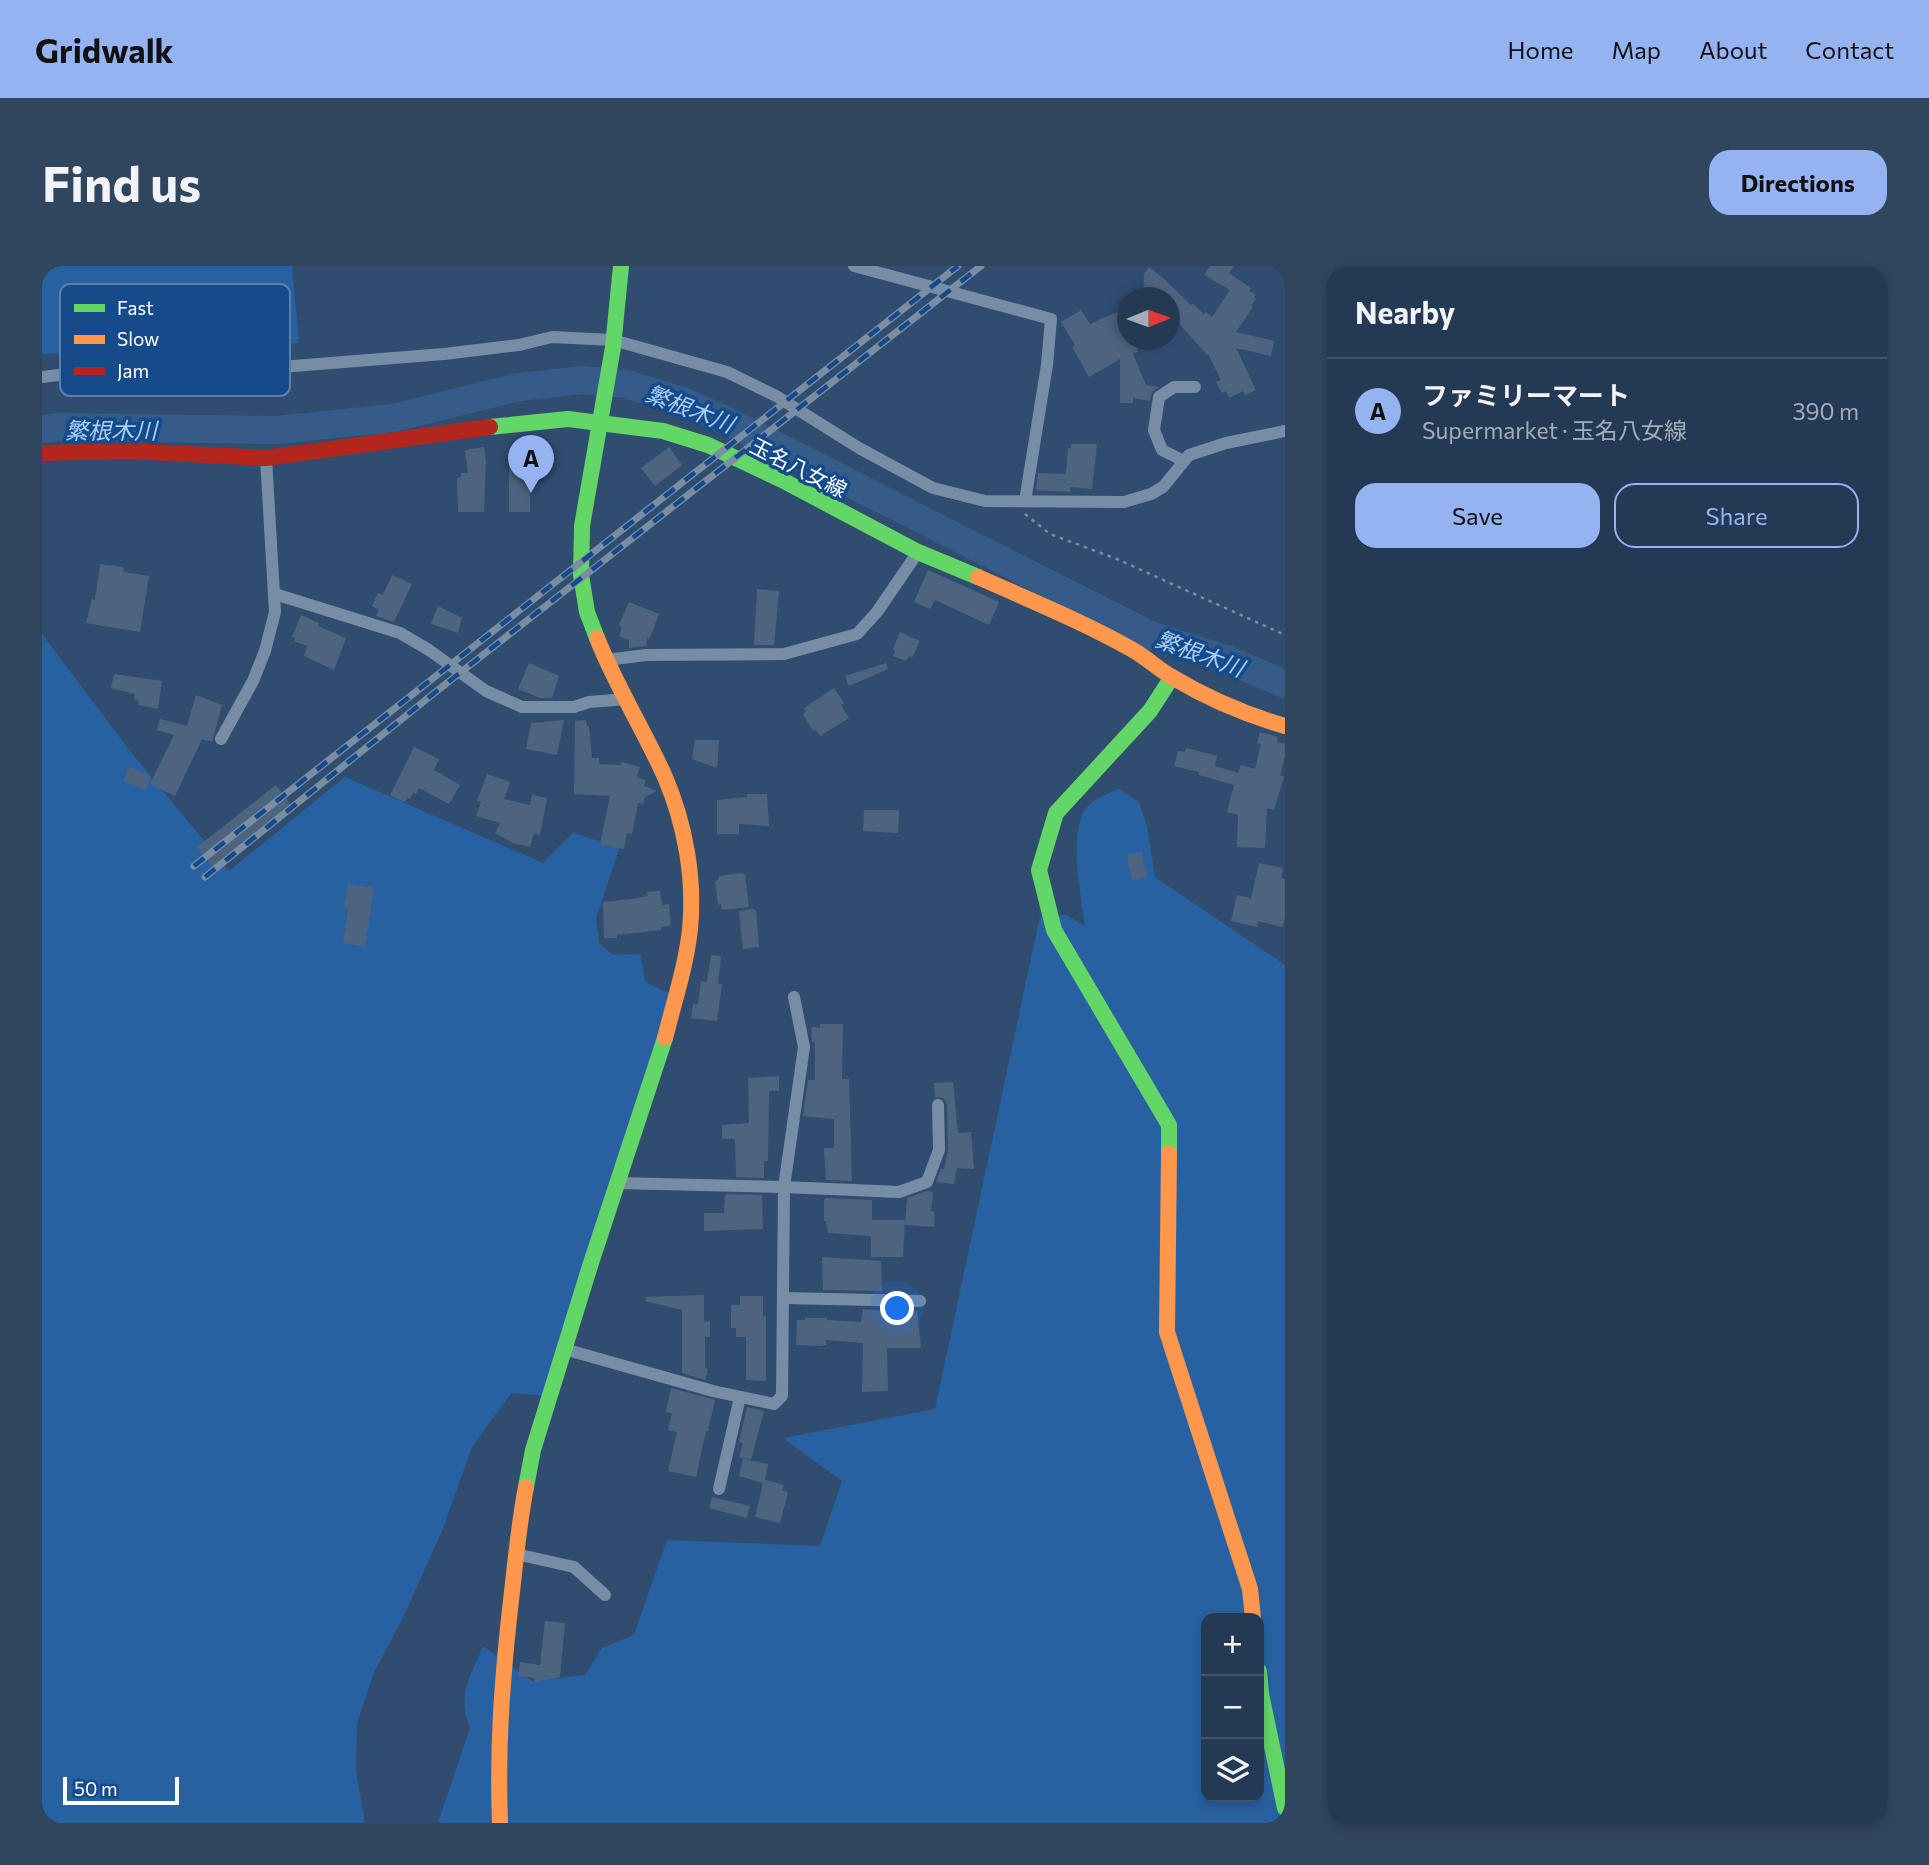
<!DOCTYPE html>
<html lang="en">
<head>
<meta charset="utf-8">
<style>
  :root { --surface:#243a54; --page:#30455e; --text:#f1f3f6; --muted:#a3adb8; --line:#41546b; --accent:#95b2f1 }
  body { margin:0; font-family:Commissioner,"Noto Sans JP",sans-serif; background:var(--page); color:var(--text) }
  .controls { position:absolute; right:21px; bottom:21px; display:grid; overflow:hidden; border-radius:14px; box-shadow:0 4px 10px #0003 }
  .controls button { width:63px; height:63px; display:grid; place-items:center; padding:0; border:0; border-bottom:2px solid var(--line); background:var(--surface); color:var(--text); font:35px sans-serif }
  .compass { position:absolute; left:1075px; top:21px; width:63px; height:63px; border-radius:50%; background:var(--surface); box-shadow:0 4px 10px #0003; rotate:89deg }
  .scale { position:absolute; left:21px; bottom:18px; width:116px; box-sizing:border-box; padding-left:7px; border:4px solid #fff; border-top:0; font-size:19px; line-height:24px; white-space:nowrap; color:#fff; -webkit-text-stroke:5px #154a8b; paint-order:stroke }
  .you { position:absolute; left:856px; top:1043px; width:24px; height:24px; margin:-18px; border:5px solid #fff; border-radius:50%; background:#1a73e8; box-shadow:0 0 0 10px #1a73e833 }
  .badge { display:grid; place-items:center; width:46px; height:46px; border-radius:50%; background:var(--accent); color:#111; font-size:23px; font-weight:700 }
  .pin { position:absolute; translate:-50% -58px; filter:drop-shadow(0 2px 4px #0008) }
  .pin::after { content:''; position:absolute; top:37px; width:24px; height:21px; background:inherit; clip-path:polygon(0 0,100% 0,50% 100%) }
  .list { margin:0; padding:0; list-style:none }
  h2 { display:flex; justify-content:space-between; align-items:center; height:91px; margin:0; padding:0 28px; font-size:30px }
  h2 small { font-size:23px; font-weight:400; color:var(--muted) }
  .list li { display:grid; grid-template-columns:46px 1fr auto; gap:21px; align-items:center; box-sizing:border-box; height:105px; padding:0 28px; border-top:2px solid var(--line) }
  .list b { display:block; font-size:26px; white-space:nowrap }
  .list p { margin:0; font-size:23px; white-space:nowrap; color:var(--muted) }
  .list em { font-size:23px; font-style:normal; color:var(--muted) }
  .actions { display:flex; gap:14px; padding:21px 28px }
  .actions a { flex:1; padding:16px 0; border:2px solid var(--accent); border-radius:21px; text-align:center; font-size:24px; color:var(--accent) }
  .actions .main { background:var(--accent); color:#111 }
  .icon { flex:none; width:38px; height:38px; fill:none; stroke:currentColor; stroke-width:2; stroke-linecap:round; stroke-linejoin:round }
  .map { position:relative; flex:none; width:1243px; height:1557px; overflow:hidden; border-radius:21px }
  header { display:flex; align-items:center; gap:42px; box-sizing:border-box; height:98px; padding:0 35px; background:var(--accent); color:#111 }
  header strong { font-size:33px }
  nav { display:flex; gap:38px; margin-inline-start:auto; font-size:24px }
  .intro { display:flex; align-items:center; justify-content:space-between; box-sizing:border-box; height:168px; padding:0 42px }
  h1 { margin:0; font-size:49px }
  .button { padding:18px 32px; border-radius:21px; background:var(--accent); color:#111; font-size:24px; font-weight:700 }
  main { display:flex; gap:42px; padding:0 42px }
  aside { flex:1; background:var(--surface); border-radius:21px; box-shadow:0 4px 10px #0003 }
  .map>svg:first-child { display:block }
  .green { fill:#2861a1; fill-rule:evenodd }
  .lines { fill:none; stroke-linecap:round; stroke-linejoin:round }
  .river { stroke:#355c89; stroke-width:28 }
  .building { fill:#4d6480 }
  .path { stroke:#778da5; stroke-width:2.5; stroke-dasharray:3.5 5; stroke-linecap:butt }
  .street { stroke:#778da5; stroke-width:12 }
  .fast { stroke:#63d668; stroke-width:16 }
  .slow { stroke:#ff974d; stroke-width:16 }
  .jam { stroke:#b3261e; stroke-width:16 }
  .rail-casing { stroke:#798da3; stroke-width:7 }
  .rail { stroke:#154a8b; stroke-width:4.5; stroke-dasharray:13; stroke-linecap:butt }
  .labels { text-anchor:middle; dominant-baseline:central; stroke-width:7; stroke-linejoin:round; paint-order:stroke }
  .street-label { font-size:21px; fill:#fff; stroke:#154a8b }
  .water-label { font-size:23px; font-style:italic; fill:#a9cef6; stroke:#154a8b }
  .key { fill:#154a8b; stroke:#5b80ae; stroke-width:2 }
  .key-label { font-size:19px; fill:#fff }
</style>
</head>
<body>
<header>
<strong>Gridwalk</strong>
<nav><a>Home</a><a>Map</a><a>About</a><a>Contact</a></nav>
</header>
<div class="intro"><h1>Find us</h1><a class="button">Directions</a></div>
<main>
<div class="map">
<svg width="1243" height="1557" viewBox="0 0 1243 1557">
  <rect width="100%" height="100%" fill="#304d70"/>
  <g class="green">
    <path d="M0,0H250L257,77L0,88Z"/>
    <path d="M0,368L88,485L187,605L303,511L501,597L531,567L578,581L554,652L557,677L571,689L599,688L603,716L634,730L508,1130L469,1127L430,1181L400,1265L364,1345L332,1407L315,1457L314,1505L323,1557H0Z"/>
    <path d="M1077,523L1097,536L1105,561L1113,611L1243,699V1557H396L428,1462C415,1427 428,1413 441,1380L490,1415L543,1409L560,1382L592,1369L625,1274L778,1280L800,1215L741,1172L893,1143L998,650L1024,649L1043,660C1039,631 1029,580 1039,552C1044,536 1063,528 1077,523ZM1164,1352H1217V1531H1164Z"/>
  </g>
  <g class="lines">
    <path class="river" d="M0,163L18,161L235,164L351,152L477,121L541,114L584,118L643,136L681,153L1108,369L1184,393L1243,418"/>
  </g>
  <g class="building">
    <path d="M1168,0H1192L1187,7L1209,22L1207,25L1214,29L1212,31L1214,33L1209,40L1211,41L1194,66L1232,75L1229,90L1194,82L1214,124L1203,129L1201,125L1187,132L1184,125L1180,127L1174,116L1179,114L1166,88L1165,89L1128,47V32H1101L1102,8L1107,1L1119,10L1149,39L1151,38L1162,48L1164,46L1170,51L1188,24L1162,9Z"/>
    <path d="M1086,41V74H1115L1095,83L1096,86L1091,88L1104,119L1117,121L1110,126L1108,135L1091,132V137H1078V93L1047,111L1030,81L1033,79L1019,56L1039,44L1048,58Z"/>
    <path d="M1029,178H1055L1050,223L1028,221V226L994,224L996,207L1024,208L1026,182H1029Z"/>
    <path d="M442,181L444,196L442,246H416L415,212L419,211V207H426L423,184Z"/>
    <path d="M627,181L640,199L613,220L599,202Z"/>
    <rect x="467" y="200" width="21" height="46"/>
    <path d="M58,298L81,301L82,306L107,310L98,366L44,357L50,333L53,334Z"/>
    <path d="M886,304L957,336L947,359L893,334L888,343L872,336Z"/>
    <path d="M350,309L370,318L352,356L334,350L337,344L330,340L336,327L341,329Z"/>
    <path d="M715,323L737,325L732,379H712Z"/>
    <path d="M587,336L617,348L607,374L605,372L604,380L587,382V374L577,370L580,362L577,359Z"/>
    <path d="M396,340L420,352L416,367L389,358Z"/>
    <path d="M259,349L277,357L276,360L304,372L292,404L262,390L265,380L252,375L253,372L250,371Z"/>
    <path d="M858,366L878,375L870,392L867,390L864,395L851,390L853,385L851,383Z"/>
    <path d="M487,397L517,410L510,432H498L476,423Z"/>
    <path d="M844,397L846,403L807,420L803,410Z"/>
    <path d="M72,408L120,415L116,443L96,439L97,435L92,433L93,428L69,422Z"/>
    <path d="M792,422L802,437L799,439L807,452L778,470L773,463L771,465L761,449L764,445L762,442Z"/>
    <path d="M154,429L180,439L170,476L160,473L133,530L108,518L132,469L115,464L118,453L145,460Z"/>
    <path d="M522,454L515,489L484,483L489,457Z"/>
    <path d="M544,454L545,460H547L550,492H557V498L579,499L580,496L598,501L595,511L604,514L602,520L615,525L603,531L601,538L596,537L590,568L585,567L582,583L558,578L568,530L532,528L533,455Z"/>
    <path d="M1218,466L1236,471L1235,476L1243,478V490L1238,509L1242,511L1232,544L1225,542L1223,582L1195,581L1196,549L1185,546L1192,519L1157,509V506L1132,500L1136,485L1143,486L1144,482L1175,490L1173,500L1196,507L1199,499L1213,503L1219,478L1215,477Z"/>
    <path d="M653,474H677L675,502L650,493Z"/>
    <path d="M372,481L397,493L392,504L418,519L407,538L377,522L374,528L371,527L368,533L366,532L362,536L348,529Z"/>
    <path d="M88,501L109,510L103,524L81,515Z"/>
    <path d="M445,508L468,516L462,533L488,539L490,529L505,532L498,569L492,567L488,581L471,577L453,567L458,557L434,550L439,536L435,535Z"/>
    <path d="M234,519L252,543L174,605L155,581Z"/>
    <path d="M705,528H725L727,560L697,558V568H675V534L705,531Z"/>
    <path d="M822,544H857L856,567L821,565Z"/>
    <path d="M1100,586L1105,611L1090,614L1085,589Z"/>
    <path d="M1217,597L1241,602L1239,612L1243,613V650L1241,661L1216,655L1215,661L1189,655L1195,629L1209,632Z"/>
    <path d="M700,607L703,609L707,641L680,644L679,638L676,639L673,615L676,614L677,610Z"/>
    <path d="M306,618L332,622L323,681L301,677L306,644L302,643Z"/>
    <path d="M618,625L620,639L627,638L629,660L619,661V664L575,669V672H562L561,636L590,633L606,630L605,626Z"/>
    <path d="M711,643L714,645L717,681L701,683L697,645Z"/>
    <path d="M669,689L679,690L676,718H680L675,755L649,752L651,738H656L659,715L665,716Z"/>
    <path d="M778,758H801L800,813H807L810,915L784,914L782,882H792V853L761,850L766,814H773V776H770L769,761L778,762Z"/>
    <path d="M737,810V825H727L726,895H722V912L694,911L693,873H680V859L707,857L706,812Z"/>
    <path d="M911,816L916,867L929,866L932,903L915,902L912,918L894,916L899,903H902L906,884L905,838L901,832L893,831L892,817Z"/>
    <path d="M885,925L891,926L889,945L893,946L892,961L863,959L865,932Z"/>
    <path d="M683,928L720,929L721,963L662,965V947H682Z"/>
    <path d="M784,932L830,934V954H863L861,991H829V970L786,967L784,955H782V934Z"/>
    <path d="M780,991L839,995L840,1025L781,1024Z"/>
    <path d="M662,1029V1056L668,1055V1071H663V1102L666,1103L663,1114L640,1107V1044L603,1035L604,1031Z"/>
    <path d="M698,1030H721V1050H724V1115L704,1114V1071H694V1062H689V1039H698Z"/>
    <path d="M821,1043L859,1047L875,1045L879,1082H845L846,1125L820,1126L821,1077L784,1074V1079L779,1080L754,1079L755,1054H763V1052H785V1054L819,1056Z"/>
    <path d="M629,1122L673,1134L666,1165H664L654,1211L626,1205L635,1166L626,1164L630,1147L624,1146Z"/>
    <path d="M705,1141L722,1145L709,1194L697,1191L701,1177L697,1176Z"/>
    <path d="M701,1193L726,1198L723,1214L742,1219L740,1225L746,1226L738,1257L713,1251L721,1217L697,1210Z"/>
    <path d="M670,1231L708,1240L705,1252L667,1242Z"/>
    <path d="M503,1355L523,1357L518,1411L493,1416L492,1412L476,1410L478,1396L498,1399Z"/>
  </g>
  <g class="lines">
    <path class="path" d="M983,248L1008,268L1075,293L1243,369"/>
    <g class="street">
      <path d="M812,0L1009,53L1005,99L983,235"/>
      <path d="M0,111L64,103L239,101L402,88L477,79L510,71L571,74L685,106L734,130L817,182L891,222L943,235L1082,236L1109,228L1121,221L1147,189L1184,177L1243,165"/>
      <path d="M1142,195L1120,184L1112,164L1117,131L1132,121H1153"/>
      <path d="M233,328L358,367L387,384L444,425L480,441H532L547,436L585,433"/>
      <path d="M564,394L604,389L742,388L815,368L835,346L876,286"/>
      <path d="M179,473L211,415L223,385L233,346L224,192"/>
      <path d="M752,731L762,781L742,921L857,926L885,916L897,884L896,839"/>
      <path d="M741,1032L878,1035"/>
      <path d="M522,1083L671,1125L732,1138L740,1130L742,921L575,917"/>
      <path d="M677,1223L698,1131"/>
      <path d="M474,1288L532,1301L563,1329"/>
    </g>
    <g class="fast">
      <path d="M448,161L526,153L621,165L666,179L740,214L876,286L936,311"/>
      <path d="M555,372L545,346L539,309L540,260L571,81L579,0"/>
      <path d="M1127,887V859L1012,664L997,604L1014,547L1108,445L1130,411"/>
      <path d="M484,1221L491,1184L548,1000L623,772"/>
      <path d="M1217,1405L1219,1428L1243,1542"/>
    </g>
    <g class="slow">
      <path d="M936,311C988,334 1041,356 1091,384C1105,392 1116,403 1130,411C1165,432 1205,449 1243,460"/>
      <path d="M555,372C574,420 602,464 623,511C643,558 653,612 648,663C644,700 632,736 623,772"/>
      <path d="M1127,887L1125,1066L1208,1323L1211,1352"/>
      <path d="M458,1557C455,1483 460,1417 468,1343C473,1302 476,1262 484,1221"/>
    </g>
    <path class="jam" d="M0,187L89,185L224,192L448,161"/>
    <defs>
      <g id="rail">
        <path d="M152,600L916,0"/>
        <path d="M163,611L396,424L939,0"/>
      </g>
    </defs>
    <use href="#rail" class="rail-casing"/>
    <use href="#rail" class="rail"/>
  </g>
  <g class="labels">
    <g class="street-label">
      <text transform="translate(757 201) rotate(27)">玉名八女線</text>
    </g>
    <g class="water-label">
      <text transform="translate(648 142) rotate(21)">繁根木川</text>
      <text x="69" y="164">繁根木川</text>
      <text transform="translate(1158 387) rotate(20)">繁根木川</text>
    </g>
  </g>
  <rect x="18" y="18" width="230" height="112" rx="10" class="key"/>
  <rect x="32" y="38" width="31" height="8" fill="#63d668"/>
  <rect x="32" y="69" width="31" height="9" fill="#ff974d"/>
  <rect x="32" y="101" width="31" height="8" fill="#b3261e"/>
  <g class="key-label">
    <text x="75" y="49">Fast</text>
    <text x="75" y="80">Slow</text>
    <text x="75" y="112">Jam</text>
  </g>
</svg>
<div class="controls">
<button>+</button>
<button>−</button>
<button><svg class="icon" aria-label="layers" viewBox="0 0 24 24"><path d="M12 4l9 5-9 5-9-5zM3 14l9 5 9-5"/></svg></button>
</div>
<svg class="compass" viewBox="-18 -18 36 36"><path d="M0-13l5 13h-10z" fill="#e53935"/><path d="M0 13l5-13h-10z" fill="#a3adb8"/></svg>
<div class="scale">50 m</div>
<div class="you"></div>
<div class="pin badge" style="left:489px;top:227px">A</div>
</div>
<aside>
<h2>Nearby<small></small></h2>
<ul class="list">
<li><span class="badge">A</span><div><b>ファミリーマート</b><p>Supermarket · 玉名八女線</p></div><em>390 m</em></li>
</ul>
<div class="actions"><a class="main">Save</a><a>Share</a></div>
</aside>
</main>
</body>
</html>
